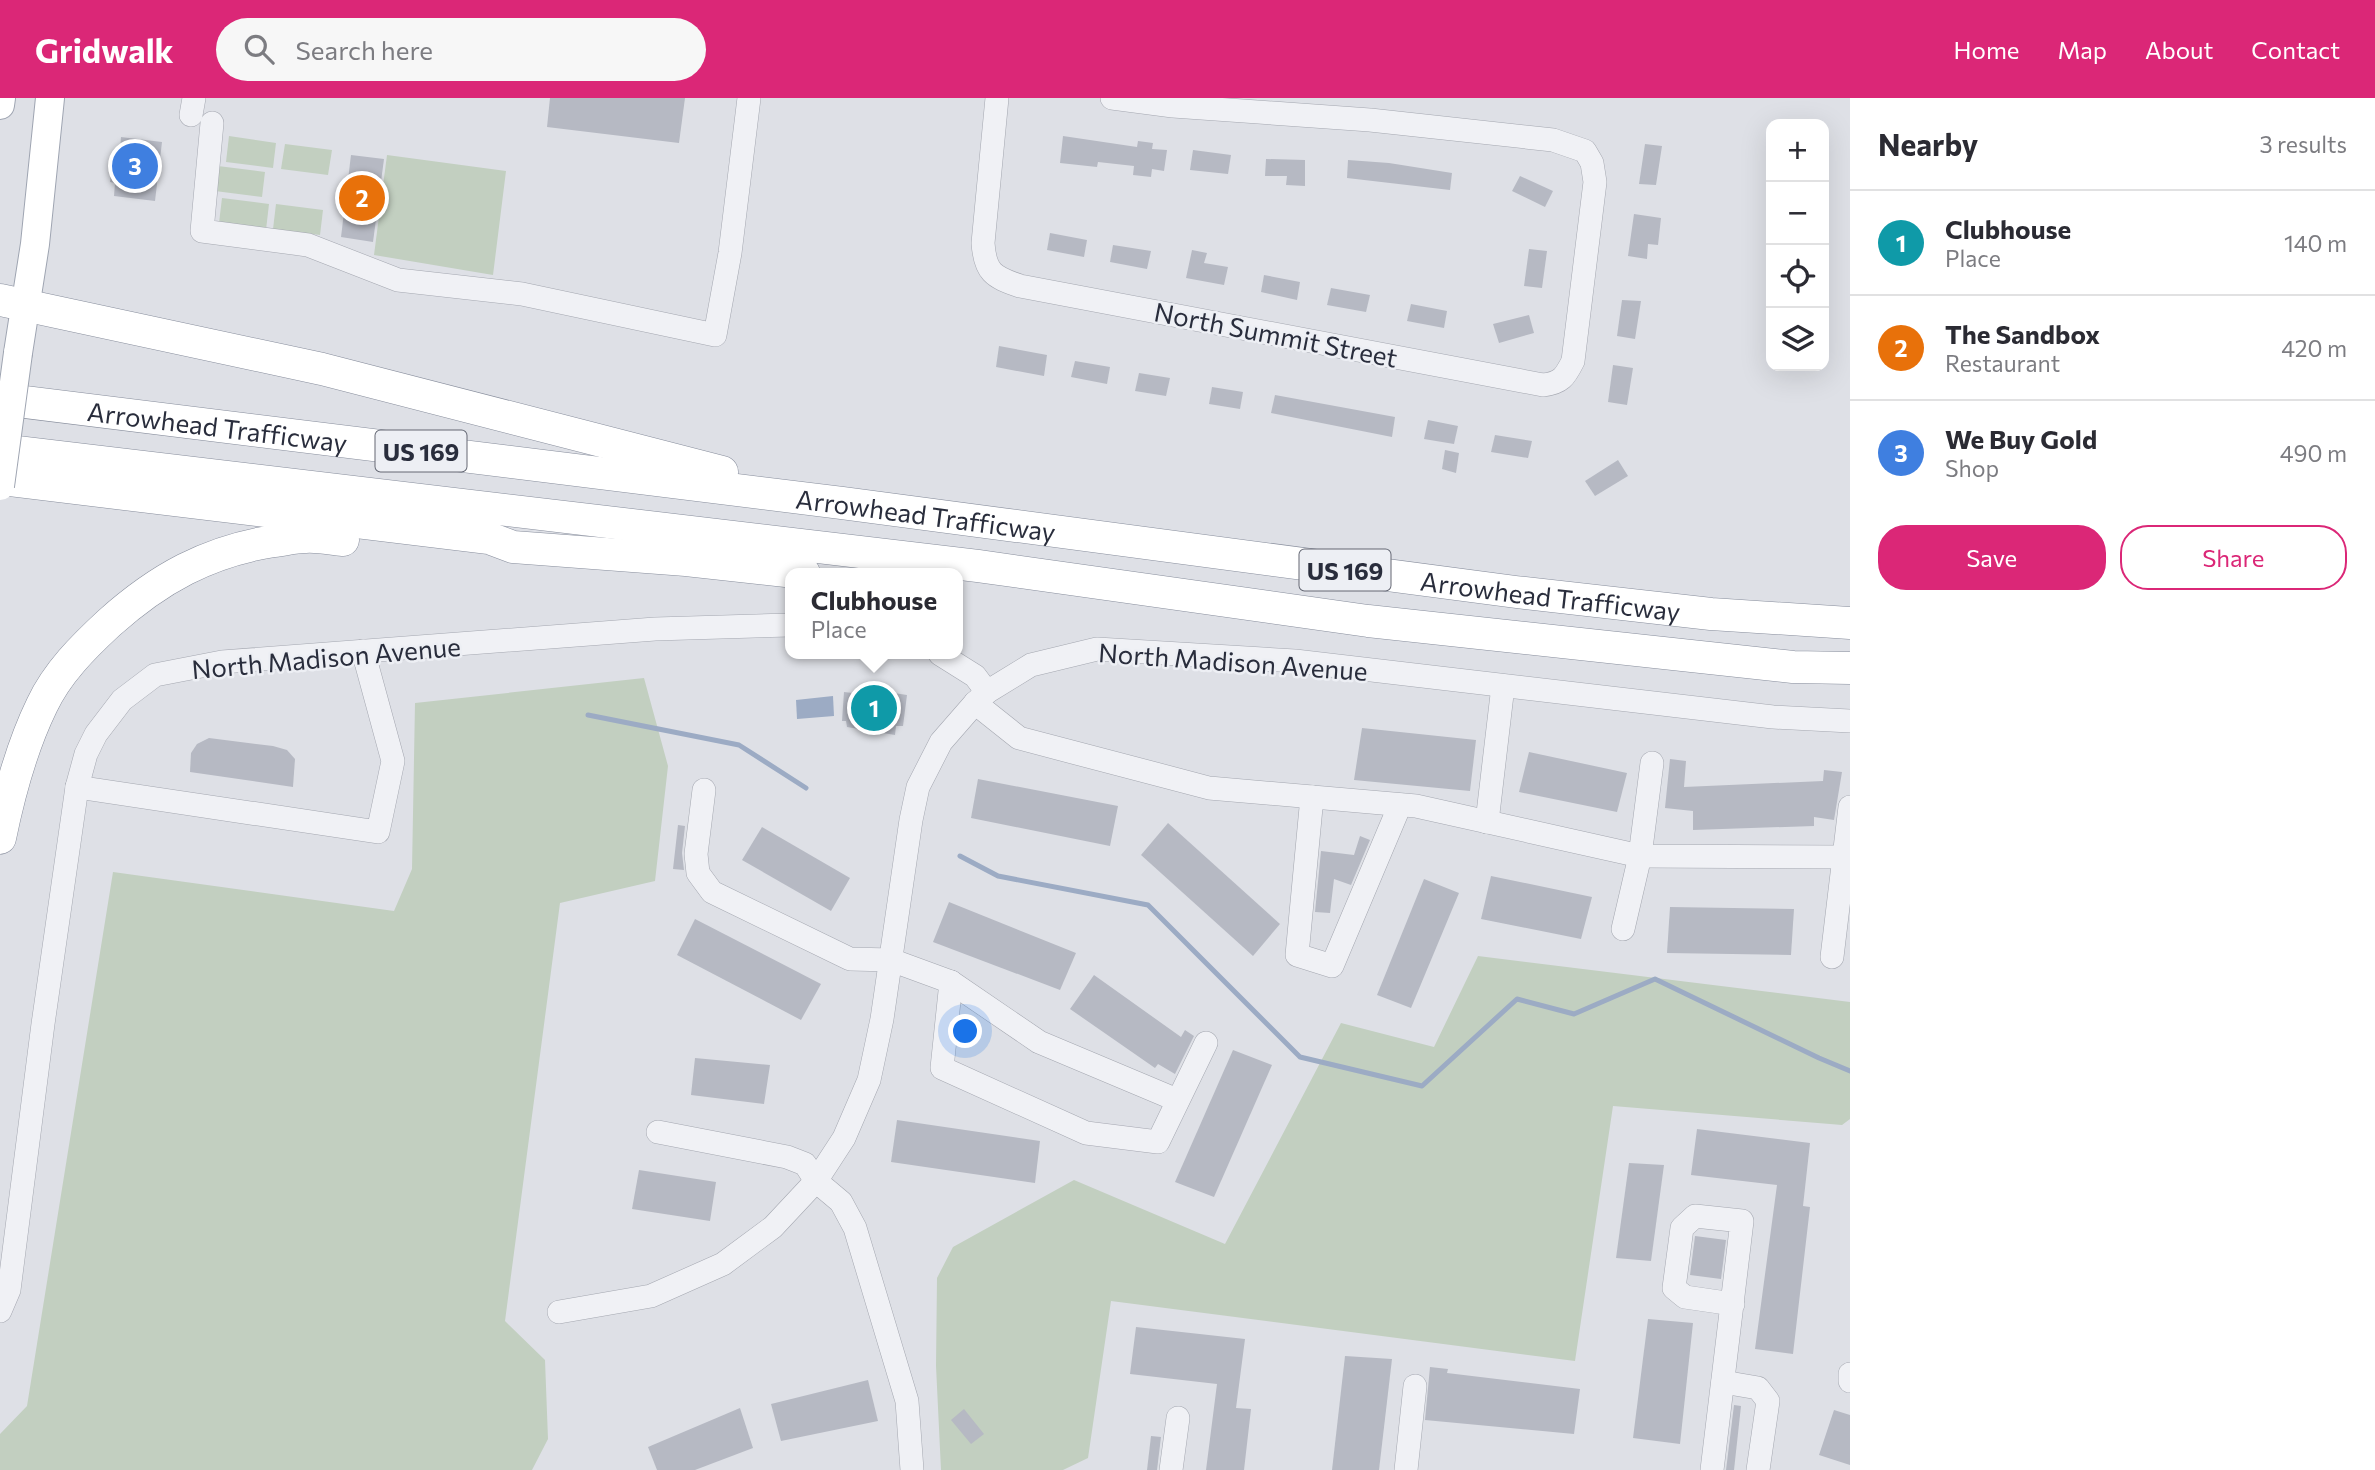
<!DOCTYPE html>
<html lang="en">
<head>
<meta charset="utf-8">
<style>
  :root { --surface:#fff; --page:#f7f7f7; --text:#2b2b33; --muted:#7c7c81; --line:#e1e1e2; --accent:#db2777 }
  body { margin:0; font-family:Commissioner,sans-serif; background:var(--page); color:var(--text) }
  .controls { position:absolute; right:21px; top:21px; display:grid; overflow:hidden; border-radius:14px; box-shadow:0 7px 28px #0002 }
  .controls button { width:63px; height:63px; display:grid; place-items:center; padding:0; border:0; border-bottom:2px solid var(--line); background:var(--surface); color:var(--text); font:35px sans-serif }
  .you { position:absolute; left:966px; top:934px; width:24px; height:24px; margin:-18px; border:5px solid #fff; border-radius:50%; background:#1a73e8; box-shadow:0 0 0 10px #1a73e833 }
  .badge { display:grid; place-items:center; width:46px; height:46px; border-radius:50%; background:var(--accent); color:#fff; font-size:23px; font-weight:700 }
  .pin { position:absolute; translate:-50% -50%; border:4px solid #fff; box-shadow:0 2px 7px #0006 }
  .popup { position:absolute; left:785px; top:470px; width:178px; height:91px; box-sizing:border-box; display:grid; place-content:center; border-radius:14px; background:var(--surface); filter:drop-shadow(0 2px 5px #0005); font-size:23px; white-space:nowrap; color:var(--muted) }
  .popup b { font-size:26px; color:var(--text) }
  .popup::after { content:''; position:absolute; left:50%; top:100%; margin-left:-14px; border:14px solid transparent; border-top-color:var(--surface) }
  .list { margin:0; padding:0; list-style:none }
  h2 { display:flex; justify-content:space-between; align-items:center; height:91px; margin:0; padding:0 28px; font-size:30px }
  h2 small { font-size:23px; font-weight:400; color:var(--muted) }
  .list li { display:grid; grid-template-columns:46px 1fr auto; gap:21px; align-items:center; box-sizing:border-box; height:105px; padding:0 28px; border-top:2px solid var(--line) }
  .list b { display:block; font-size:26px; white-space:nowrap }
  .list p { margin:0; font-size:23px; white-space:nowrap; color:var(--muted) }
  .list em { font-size:23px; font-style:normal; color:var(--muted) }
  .actions { display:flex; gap:14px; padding:21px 28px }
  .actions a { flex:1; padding:16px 0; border:2px solid var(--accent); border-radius:28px; text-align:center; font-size:24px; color:var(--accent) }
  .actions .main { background:var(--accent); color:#fff }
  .icon { flex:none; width:38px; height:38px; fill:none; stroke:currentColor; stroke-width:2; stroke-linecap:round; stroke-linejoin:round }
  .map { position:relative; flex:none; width:1850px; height:1372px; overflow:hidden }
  header { display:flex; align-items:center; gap:42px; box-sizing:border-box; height:98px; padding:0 35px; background:var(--accent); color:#fff }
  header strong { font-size:33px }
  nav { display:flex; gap:38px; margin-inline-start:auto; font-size:24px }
  .search { width:490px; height:63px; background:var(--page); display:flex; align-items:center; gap:18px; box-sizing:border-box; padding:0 24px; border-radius:38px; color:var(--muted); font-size:26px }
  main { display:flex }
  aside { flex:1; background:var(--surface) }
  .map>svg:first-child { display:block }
  .green { fill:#c2cfc0 }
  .water { fill:#9cabc4 }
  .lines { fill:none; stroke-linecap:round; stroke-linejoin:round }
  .stream { stroke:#9cabc4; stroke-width:5 }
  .building { fill:#b6b9c3 }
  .minor-casing { stroke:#a4a7b0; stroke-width:24 }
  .major-casing { stroke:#9ea4b1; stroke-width:30 }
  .highway-casing { stroke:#878d9c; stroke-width:33 }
  .minor { stroke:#f0f1f5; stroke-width:23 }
  .major { stroke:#fff; stroke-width:28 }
  .highway { stroke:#fff; stroke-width:32 }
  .major-bridge-casing { stroke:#9ea4b1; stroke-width:30; stroke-linecap:butt }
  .major-bridge { stroke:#fff; stroke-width:28 }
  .labels { text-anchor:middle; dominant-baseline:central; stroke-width:5; stroke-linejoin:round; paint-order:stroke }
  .shield { fill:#edeff4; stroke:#646773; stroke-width:2 }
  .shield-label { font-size:24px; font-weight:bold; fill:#292d3c }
  .street-label { font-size:26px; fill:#292d3c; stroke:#edeff4 }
</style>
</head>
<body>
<header>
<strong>Gridwalk</strong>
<div class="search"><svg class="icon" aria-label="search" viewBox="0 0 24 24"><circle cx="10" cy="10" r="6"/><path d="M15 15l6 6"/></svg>Search here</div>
<nav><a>Home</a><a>Map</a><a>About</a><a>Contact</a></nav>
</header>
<main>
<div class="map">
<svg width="1850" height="1372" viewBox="0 0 1850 1372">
  <rect width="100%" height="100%" fill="#dee0e6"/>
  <g class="green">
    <path d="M229,38L276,45L273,70L226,64Z"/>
    <path d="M285,46L332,52L328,77L281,71Z"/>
    <path d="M387,57L506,73L493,177L374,157Z"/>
    <path d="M218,68L265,74L262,99L215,93Z"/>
    <path d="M222,100L269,106L266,132L219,125Z"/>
    <path d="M276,106L323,112L320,137L273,131Z"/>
    <path d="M644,580L668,668L655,783L560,805L505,1223L545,1262L548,1341L532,1372H0V1336L27,1308L113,774L394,813L412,771L415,605Z"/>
    <path d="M1478,858L1850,904V1021L1842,1027L1613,1008L1575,1263L1111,1203L1088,1360L1063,1372H941L936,1268L937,1180L953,1149L1074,1082L1225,1146L1341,925L1434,949Z"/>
  </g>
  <path class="water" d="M833,598L834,618L797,621L796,602Z"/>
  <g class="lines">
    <g class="stream">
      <path d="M588,617L739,647L806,690"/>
      <path d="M960,758L998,778L1148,807L1300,959L1422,988L1517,901L1574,916L1655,881L1819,960L1850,973"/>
    </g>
  </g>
  <g class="building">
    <path d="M550,0H685L679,45L547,29Z"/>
    <path d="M1063,38L1137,49L1138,43L1153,45L1152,51L1167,52L1164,73L1152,71L1151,79L1133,77L1134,68L1098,64L1097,69L1060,65Z"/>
    <path d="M121,39L162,44L155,103L114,98L115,85L110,84L114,51L120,52Z"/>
    <path d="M1645,46L1662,48L1656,87L1639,86Z"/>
    <path d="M1193,52L1231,57L1228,76L1190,72Z"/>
    <path d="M351,57L384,61L373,144L341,139Z"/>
    <path d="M1266,61L1305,62V88L1286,87L1287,78H1265Z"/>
    <path d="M1348,62L1389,65L1452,75L1450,92L1347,80Z"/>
    <path d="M1520,78L1553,93L1545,109L1512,93Z"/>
    <path d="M1634,116L1661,120L1658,147L1648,146L1647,161L1628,158Z"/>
    <path d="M1050,135L1087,142L1084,159L1047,152Z"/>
    <path d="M1113,147L1151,153L1147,171L1110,164Z"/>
    <path d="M1529,151L1547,153L1542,190L1524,188Z"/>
    <path d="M1192,152L1207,155L1204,165L1228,169L1224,187L1186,180Z"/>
    <path d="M1264,177L1300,184L1297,202L1261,194Z"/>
    <path d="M1331,190L1370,197L1366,214L1327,207Z"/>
    <path d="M1622,202L1641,203L1635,241L1617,238Z"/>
    <path d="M1411,206L1447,213L1444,230L1407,223Z"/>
    <path d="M1529,217L1534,235L1499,245L1493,226Z"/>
    <path d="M999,248L1047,257L1044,278L996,269Z"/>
    <path d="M1075,263L1110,269L1107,286L1071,279Z"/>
    <path d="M1613,267L1633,270L1627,307L1608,304Z"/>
    <path d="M1139,275L1170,280L1166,298L1135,293Z"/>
    <path d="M1212,289L1243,294L1240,311L1209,306Z"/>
    <path d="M1275,297L1395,319L1392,339L1271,315Z"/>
    <path d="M1428,322L1458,328L1454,346L1424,341Z"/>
    <path d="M1495,337L1532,343L1528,360L1491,354Z"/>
    <path d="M1445,352L1459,355L1456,375L1442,371Z"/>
    <path d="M1618,362L1628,378L1595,398L1585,383Z"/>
    <path d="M881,593L907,597L903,628H896L895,637L847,629L846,623H842L844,594L879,598Z"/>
    <path d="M1362,630L1476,642L1470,693L1354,682Z"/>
    <path d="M209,640L273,648L287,652L295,661L293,689L190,674L191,655L197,646Z"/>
    <path d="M1529,654L1627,675L1617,714L1519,694Z"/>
    <path d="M1670,661L1686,663L1684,689L1823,683L1824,672L1842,674L1834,722L1814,719V728L1693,732V713L1665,710Z"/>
    <path d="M978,681L1118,708L1110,748L971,720Z"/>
    <path d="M1168,725L1280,826L1253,858L1141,757Z"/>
    <path d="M678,727L685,728L682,755L684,772L673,771Z"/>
    <path d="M762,729L850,780L831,813L742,762Z"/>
    <path d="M1360,738L1370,742L1351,787L1334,781L1330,815L1315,814L1321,753L1354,757Z"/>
    <path d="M1491,778L1592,799L1581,841L1481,821Z"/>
    <path d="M1424,781L1459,795L1411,910L1377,897Z"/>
    <path d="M949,804L1076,855L1060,892L933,844Z"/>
    <path d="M1670,809L1794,811L1791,857L1667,855Z"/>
    <path d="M695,821L821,886L801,922L677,857Z"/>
    <path d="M1094,877L1181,939L1185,932L1194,938L1175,976L1158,966L1155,970L1070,911Z"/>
    <path d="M1233,952L1272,967L1214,1099L1175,1084Z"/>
    <path d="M695,960L770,967L764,1006L691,997Z"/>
    <path d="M897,1022L1040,1043L1035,1085L891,1064Z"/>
    <path d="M1697,1031L1810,1045L1803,1108L1810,1109L1793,1256L1755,1251L1777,1087L1691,1077Z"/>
    <path d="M1629,1065L1664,1067L1651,1163L1616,1160Z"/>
    <path d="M639,1072L716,1084L710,1123L632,1111Z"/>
    <path d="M1695,1138L1726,1142L1721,1181L1690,1177Z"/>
    <path d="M1648,1221L1693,1225L1680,1346L1633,1340Z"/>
    <path d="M1136,1229L1245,1241L1236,1310L1251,1311L1244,1372H1206L1217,1286L1130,1276Z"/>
    <path d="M1345,1258L1392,1261L1379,1372H1332Z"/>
    <path d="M1430,1269L1448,1271L1447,1275L1580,1291L1574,1336L1425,1322Z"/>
    <path d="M868,1282L878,1323L781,1343L771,1306Z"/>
    <path d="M1734,1307L1741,1308L1734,1372H1726Z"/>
    <path d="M740,1310L753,1350L695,1372H657L648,1349Z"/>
    <path d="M964,1311L984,1336L971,1346L951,1322Z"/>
    <path d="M1834,1312L1850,1317V1367L1819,1357Z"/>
    <path d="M1151,1338L1161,1339L1157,1372H1147Z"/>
  </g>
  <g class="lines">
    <defs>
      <g id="minor">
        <path d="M997,0L983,145C985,174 993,179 1020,188L1543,287C1561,285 1565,279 1573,263L1595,84L1592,65L1585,53L1553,42L1370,22L1173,8L1112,0"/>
        <path d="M191,17L194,0"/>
        <path d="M212,25L202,133L308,147L398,182L522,196L715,237L730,155L749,0"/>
        <path d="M940,556L975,578L987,594"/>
        <path d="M975,605L1019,640L1209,690L1416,708L1640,758L1844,759"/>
        <path d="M77,689L378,734L393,663L363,553"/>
        <path d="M704,692L696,756L698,775L712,794L850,861L891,862L951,884L1039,944L1177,1002"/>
        <path d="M1312,699L1297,857L1332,868L1400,707"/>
        <path d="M1487,724L1503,588"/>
        <path d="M1623,831L1640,758L1652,665"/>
        <path d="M1832,859L1850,709"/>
        <path d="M951,884L942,970L1086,1035L1158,1044L1206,945"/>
        <path d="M658,1034L787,1059L805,1066L816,1083L841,1104L855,1130L907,1303L912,1372"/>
        <path d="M0,1213L9,1192L43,926L77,689L86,656L96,636L122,602L155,577L222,564L655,531L790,527"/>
        <path d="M559,1214L651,1198L723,1166L773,1129L816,1083L844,1040L869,982L882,921L911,722L918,689L941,644L975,605L987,594L1031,567L1097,551L1295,563L1773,619L1850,623"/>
        <path d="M1850,1276V1283"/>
        <path d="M1723,1284L1758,1290L1768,1303L1758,1372"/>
        <path d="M1171,1372L1178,1320"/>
        <path d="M1406,1372L1415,1288"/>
        <path d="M1712,1372L1742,1123L1695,1118L1682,1130L1674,1190L1685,1199L1733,1206"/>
      </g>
      <g id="major">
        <path d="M0,7L1,0"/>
        <path d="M18,255L35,146L50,0"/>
      </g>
      <g id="highway">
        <path d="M0,202L322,271L722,374"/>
        <path id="s1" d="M0,301L842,405L1516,494L1711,516L1850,525"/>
        <path d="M0,352L978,468L1368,523L1793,569L1850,570"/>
        <path d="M0,381L489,440L513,449L686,462L804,475"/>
        <path d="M0,740C9,696 22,648 42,607C57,575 83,549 109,525C158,481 208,453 274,443C284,442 295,439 305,439C318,438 331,441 343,442"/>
      </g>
    </defs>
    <use href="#minor" class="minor-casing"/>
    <use href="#major" class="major-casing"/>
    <use href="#highway" class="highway-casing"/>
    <use href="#minor" class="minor"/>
    <use href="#major" class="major"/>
    <use href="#highway" class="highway"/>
    <defs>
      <path id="major-bridge" d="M0,388L18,255"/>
    </defs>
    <use href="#major-bridge" class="major-bridge-casing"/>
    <use href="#major-bridge" class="major-bridge"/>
  </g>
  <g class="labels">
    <g class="shield">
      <rect x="375.5" y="332.5" width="91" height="41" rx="5"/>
      <rect x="1299.5" y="451.5" width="91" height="41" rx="5"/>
    </g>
    <g class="shield-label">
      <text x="421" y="353">US 169</text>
      <text x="1345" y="472">US 169</text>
    </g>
    <g class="street-label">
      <text transform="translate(1276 236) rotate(11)">North Summit Street</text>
      <text stroke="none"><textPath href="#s1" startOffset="219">Arrowhead Trafficway</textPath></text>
      <text stroke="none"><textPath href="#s1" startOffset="933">Arrowhead Trafficway</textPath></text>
      <text stroke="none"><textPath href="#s1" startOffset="1563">Arrowhead Trafficway</textPath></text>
      <text transform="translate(326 559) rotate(-5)">North Madison Avenue</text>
      <text transform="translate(1233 563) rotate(4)">North Madison Avenue</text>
    </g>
  </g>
</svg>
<div class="controls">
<button>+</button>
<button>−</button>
<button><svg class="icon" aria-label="locate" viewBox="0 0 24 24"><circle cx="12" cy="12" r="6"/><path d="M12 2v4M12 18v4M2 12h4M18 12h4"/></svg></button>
<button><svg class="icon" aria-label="layers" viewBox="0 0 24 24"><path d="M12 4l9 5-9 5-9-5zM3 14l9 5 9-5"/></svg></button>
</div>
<div class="you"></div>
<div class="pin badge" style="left:874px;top:610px;background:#0f9aa8">1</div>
<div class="popup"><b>Clubhouse</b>Place</div>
<div class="pin badge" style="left:362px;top:100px;background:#e8710a">2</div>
<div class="pin badge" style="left:135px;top:68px;background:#3f7fe0">3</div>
</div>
<aside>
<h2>Nearby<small>3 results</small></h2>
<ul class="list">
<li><span class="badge" style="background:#0f9aa8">1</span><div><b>Clubhouse</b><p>Place</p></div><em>140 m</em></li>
<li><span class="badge" style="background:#e8710a">2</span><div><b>The Sandbox</b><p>Restaurant</p></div><em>420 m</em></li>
<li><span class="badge" style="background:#3f7fe0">3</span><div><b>We Buy Gold</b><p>Shop</p></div><em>490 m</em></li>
</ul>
<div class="actions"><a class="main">Save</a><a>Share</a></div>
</aside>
</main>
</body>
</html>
